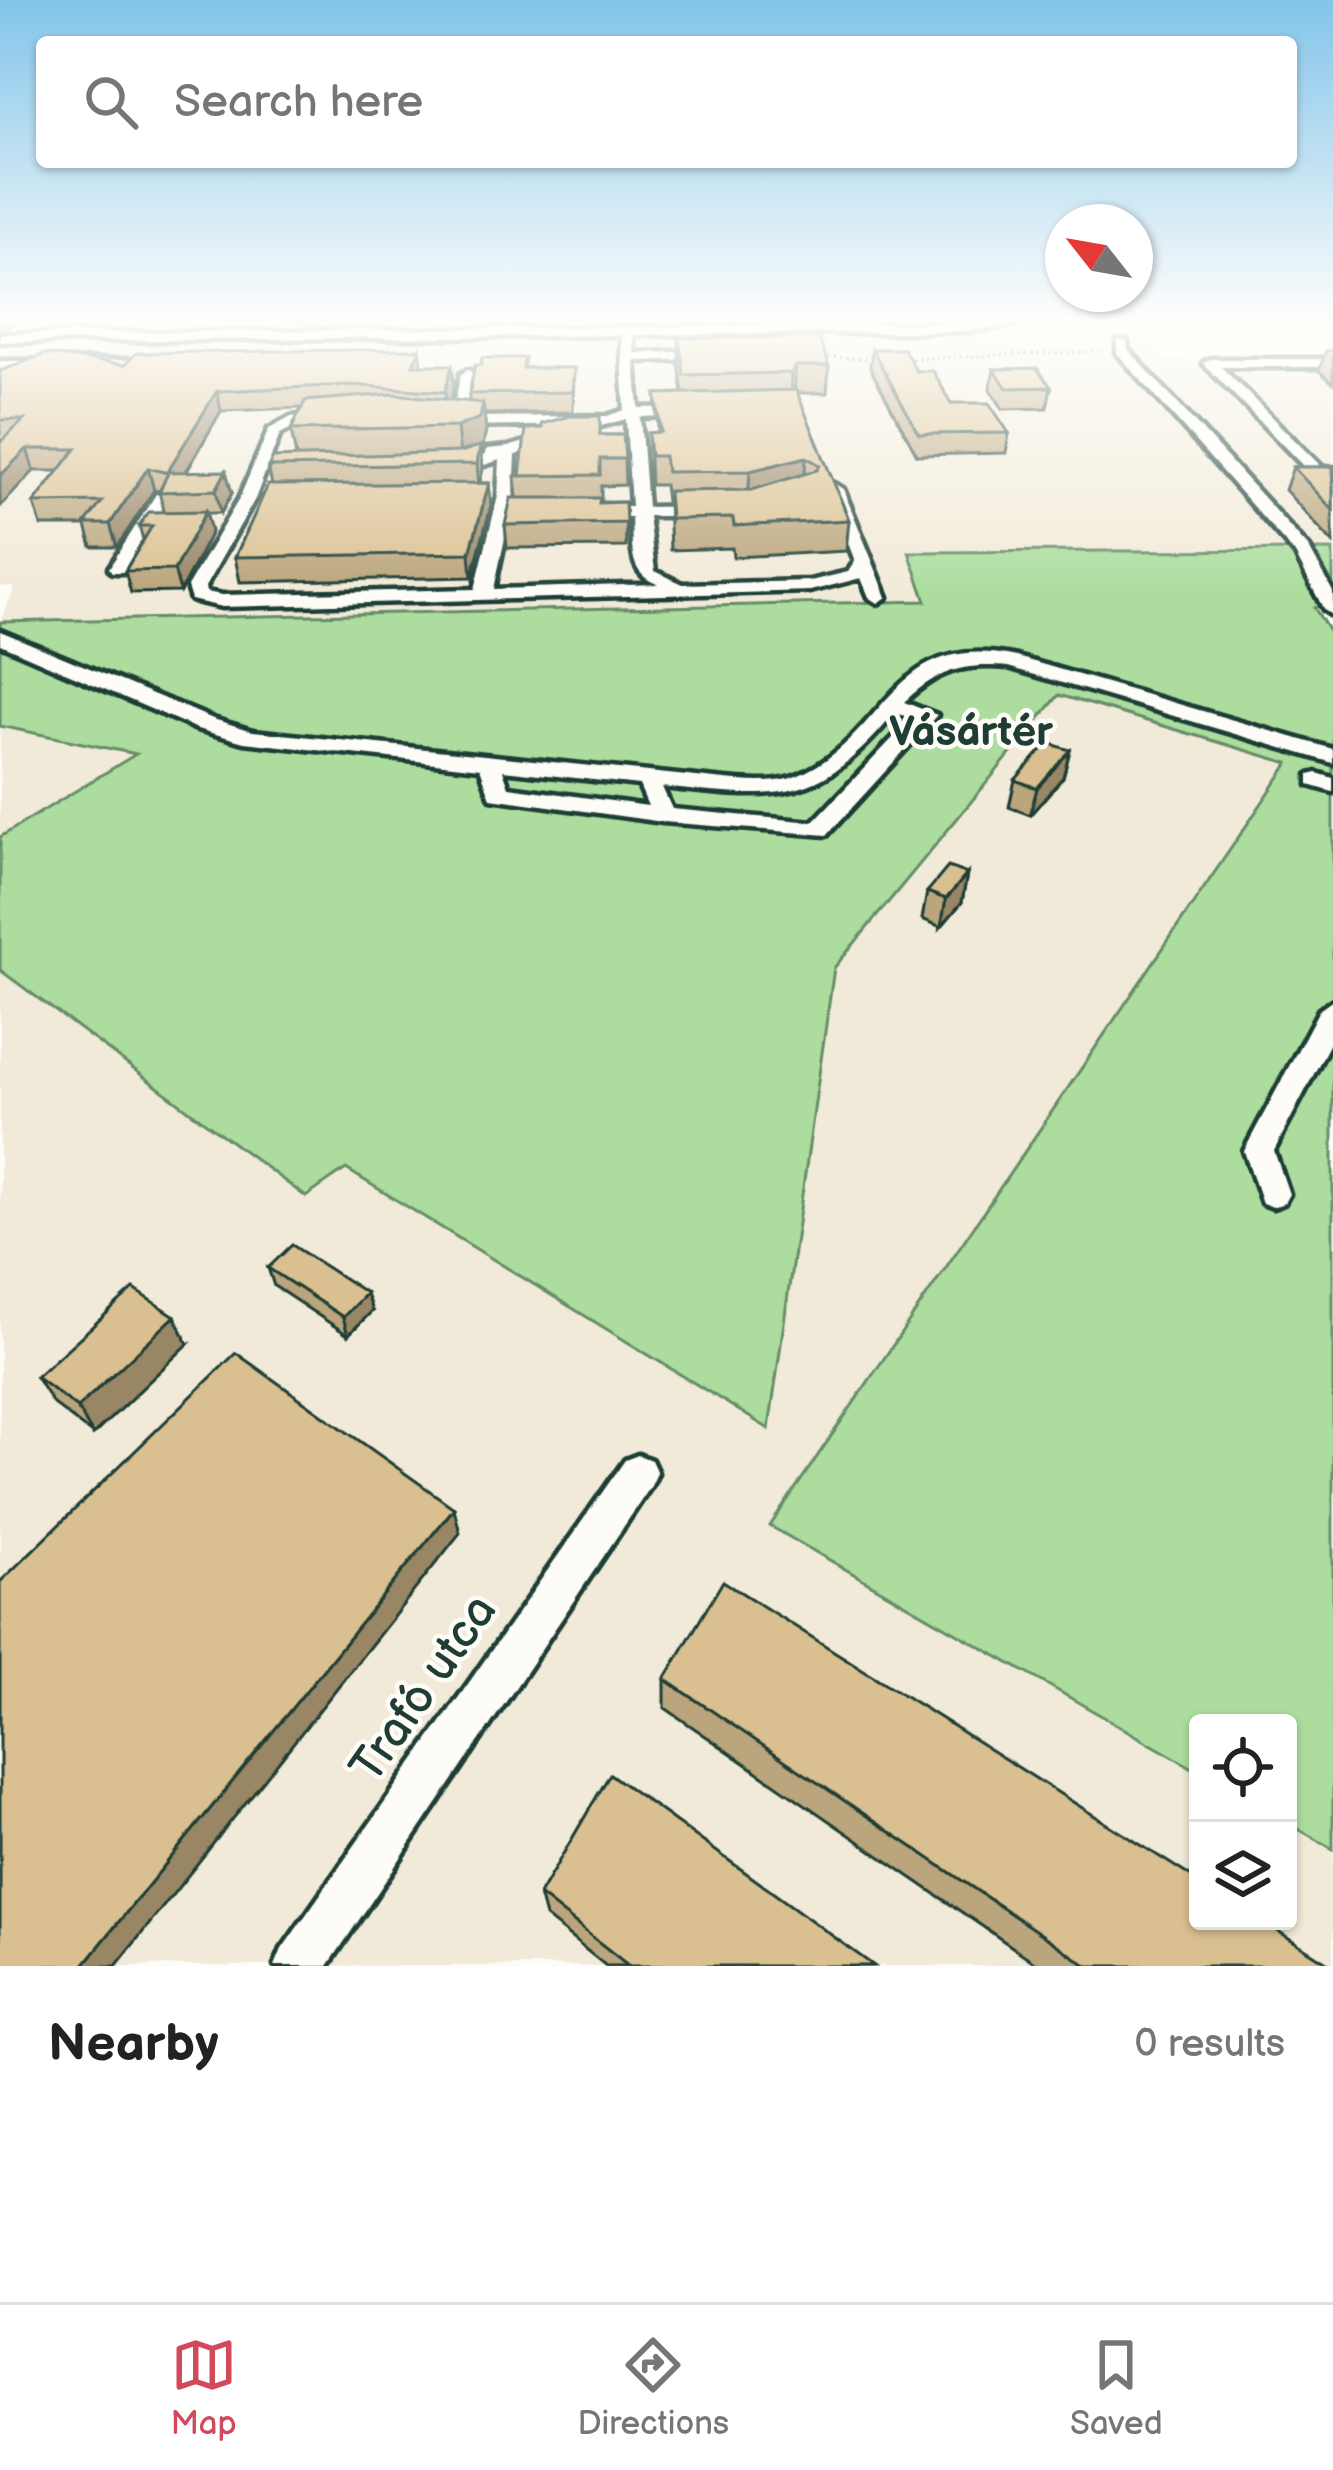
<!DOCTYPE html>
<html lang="en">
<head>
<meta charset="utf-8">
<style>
  :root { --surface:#fff; --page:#f2f2f2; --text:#222; --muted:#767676; --line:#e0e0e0; --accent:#d1495b }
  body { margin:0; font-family:"Balsamiq Sans",sans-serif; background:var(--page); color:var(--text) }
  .controls { position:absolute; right:36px; bottom:36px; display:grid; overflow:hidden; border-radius:12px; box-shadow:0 3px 9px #0004 }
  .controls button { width:108px; height:108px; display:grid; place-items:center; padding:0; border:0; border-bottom:3px solid var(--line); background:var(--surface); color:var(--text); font:60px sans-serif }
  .compass { position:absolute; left:1045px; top:204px; width:108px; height:108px; border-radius:50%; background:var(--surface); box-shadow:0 3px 9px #0004; rotate:301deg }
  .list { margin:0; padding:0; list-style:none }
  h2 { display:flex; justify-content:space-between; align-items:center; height:156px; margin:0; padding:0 48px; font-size:51px }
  h2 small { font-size:39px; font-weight:400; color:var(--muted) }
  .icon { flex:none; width:66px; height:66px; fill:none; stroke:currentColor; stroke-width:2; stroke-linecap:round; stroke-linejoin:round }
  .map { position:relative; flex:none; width:1333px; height:1966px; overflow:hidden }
  .search { position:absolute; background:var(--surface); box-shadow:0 3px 9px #0004; left:36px; right:36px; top:36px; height:132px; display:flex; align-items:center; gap:30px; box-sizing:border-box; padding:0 42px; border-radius:12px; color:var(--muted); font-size:45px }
  .sheet { height:336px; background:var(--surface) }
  nav { display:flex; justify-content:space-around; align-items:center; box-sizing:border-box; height:168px; border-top:3px solid var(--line); background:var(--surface); font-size:33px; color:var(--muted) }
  nav a { display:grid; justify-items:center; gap:6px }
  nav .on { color:var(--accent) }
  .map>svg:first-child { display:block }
  .built { fill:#f2ead8 }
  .green { fill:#acdd9e; stroke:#668d69; stroke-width:3 }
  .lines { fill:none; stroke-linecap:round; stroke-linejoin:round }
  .minor-casing { stroke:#1f3d34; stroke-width:9 }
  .path { stroke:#1f3d34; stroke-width:3; stroke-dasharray:1.5 4.5; stroke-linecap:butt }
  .minor { fill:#fdfcf7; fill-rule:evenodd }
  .wall { fill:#bba57c; stroke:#1f3d34; stroke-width:3 }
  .shaded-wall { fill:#998665; stroke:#1f3d34; stroke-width:3 }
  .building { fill:#dac090; stroke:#1f3d34; stroke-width:3 }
  .labels { text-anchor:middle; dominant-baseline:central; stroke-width:9; stroke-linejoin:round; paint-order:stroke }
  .far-district-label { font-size:42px; font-weight:bold; fill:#1f3d34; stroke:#fdfcf7 }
  .near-street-label { font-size:48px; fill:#1f3d34; stroke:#fdfcf7 }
</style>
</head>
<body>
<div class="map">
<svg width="1333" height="1966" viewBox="0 0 1333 1966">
  <rect width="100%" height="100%" fill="#fdfcf7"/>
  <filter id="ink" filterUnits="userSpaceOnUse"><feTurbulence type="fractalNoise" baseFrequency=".00833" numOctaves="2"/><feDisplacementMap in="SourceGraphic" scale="24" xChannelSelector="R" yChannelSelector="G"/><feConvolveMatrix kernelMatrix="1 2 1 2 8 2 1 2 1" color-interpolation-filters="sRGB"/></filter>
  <g filter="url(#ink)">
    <g class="built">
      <path d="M0,317H721L723,323L1054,317L1046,334L1137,331L1165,360L1333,357V550L910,552L927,601L0,622L15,588L0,586V355L20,347L0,346Z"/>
      <path d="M1059,694L1290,763L771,1526L1198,1771V1921H1288V1823L1333,1849V1966H0V970L305,1197L346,1169L768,1429L834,968Z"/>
      <path d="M0,726L137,753L0,837Z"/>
    </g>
    <path class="green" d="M1333,550V606L1314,607L1333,638V1849L1288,1823V1723H1198V1771L770,1526L1289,763L1059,695L834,968L769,1429L346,1169L306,1197L0,970V837L136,754L0,726V622L926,601L909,552Z"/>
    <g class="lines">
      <defs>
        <g id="minor">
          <path d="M1026,317H1057L972,331L633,335L635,353L714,351L721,355L714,359L635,361L639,408L692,407L699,411L692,415L640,417L647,507L702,506L710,511L702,516H648L655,571L683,584L810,581L848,572L855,561L827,489L835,484L843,489L887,597L878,603L869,597L861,578L810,591L222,607L191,600L187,587L239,499L269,429L291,417L330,412L335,413V419L300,424L280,434L255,499L205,587L206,592L222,595L475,589L498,496L500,460C481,466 455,476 437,465L486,454L487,449L508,447L558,432L565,436L563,439L516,455L514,496L494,589L658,584C627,574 633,545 631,517H591L583,512L591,507H631L626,419L594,428L587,425L457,427L445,422L451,418L461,374L468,370L475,374L465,417L607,416L625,410L621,335L0,342V334L972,323Z"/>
          <path d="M1117,341H1127L1128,349L1309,548L1333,592V616L1324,610L1295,554L1117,353Z"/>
          <path d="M1333,359V367H1221L1323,468H1333V478L1313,476L1203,363L1210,359Z"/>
          <path d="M0,361L164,360L171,364L164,368L0,369Z"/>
          <path d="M156,494L170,497L124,572H112L109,568Z"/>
          <path d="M0,631L213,719L253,731L725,780C749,782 777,785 799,775C890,735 890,630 1017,657L1333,749V763L1008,667C963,663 938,670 904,702L937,715L827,835L663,822L491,798L480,768L244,742L197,729L0,644ZM895,713L912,718L813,822L672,809L662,787C777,799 817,807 895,713ZM503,770L639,785L648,806L509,787Z"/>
          <path d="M1317,773L1333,778V792L1309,785V775Z"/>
          <path d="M1333,1000V1037L1274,1151L1289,1194L1284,1203L1273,1207L1262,1203L1244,1151L1319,1010Z"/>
          <path d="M638,1455L651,1460L657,1473L651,1486L328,1966H275L282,1949L625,1460Z"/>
        </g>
      </defs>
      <use href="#minor" class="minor-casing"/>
      <g class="path">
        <path d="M822,357L877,359"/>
        <path d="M906,359L1104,351"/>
      </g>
      <use href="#minor" class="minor"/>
    </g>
    <g class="wall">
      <path d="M220,317H259L245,322Z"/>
      <path d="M274,317H327L309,324Z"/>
      <path d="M679,338L829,366L827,393H797L849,520L846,551L733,557L732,548L670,550L668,501H666L664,485H650L648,433L658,432L656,394L683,393L679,364Z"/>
      <path d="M420,349L422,365L454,385L450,400L469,402V394L526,368H574L573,412L484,414L486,431L483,446L481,447L483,468L480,483H489L491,506L472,577L240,582L235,557L272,485L268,467L296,457L291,430L302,408L221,411L186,472L232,493L221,513H206L211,532L180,592L131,593L125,571L143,540L139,526L164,512L159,491L154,490L117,547H92L86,526H41L34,503L59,471H34L0,441V371Z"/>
      <path d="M872,349L916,371L951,403L1009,433L1006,453L917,455L870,368Z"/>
      <path d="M1333,350V383L1319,371L1326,351Z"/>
      <path d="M994,369L1051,387L1047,408L1003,409L990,389Z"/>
      <path d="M601,435H623L625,485L601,486V502H625L626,547L507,548L505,525L517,498L515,476Z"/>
      <path d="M1293,467H1333V543L1285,490Z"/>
      <path d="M1070,750L1063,777L1030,815L1009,807L1015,780Z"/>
      <path d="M967,874L962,902L941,927L922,919L927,892Z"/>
      <path d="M268,1268L372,1311L348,1335L274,1286Z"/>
      <path d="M188,1344L93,1435L53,1404L36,1377Z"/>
      <path d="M665,1679L1333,1966H1040L665,1708Z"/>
      <path d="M539,1895L874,1966H606L545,1917Z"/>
    </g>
    <g class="shaded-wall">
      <path d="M0,317H22L7,329L0,330Z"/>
      <path d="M308,317H327L309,324Z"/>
      <path d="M420,349L422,369L413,365Z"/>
      <path d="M452,365L454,385L448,412L445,392Z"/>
      <path d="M796,366L794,392L790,400L791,373Z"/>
      <path d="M217,391L221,411L175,491L167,472Z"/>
      <path d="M483,403L486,431L483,446L481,447L483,468L479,487L477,464L460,456L457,427Z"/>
      <path d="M27,449L34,471L0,507V476Z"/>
      <path d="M806,457L804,486L748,501L750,471Z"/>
      <path d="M148,468L154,490L117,547L110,524Z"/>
      <path d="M226,471L232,493L221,513L216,490Z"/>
      <path d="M489,483L491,506L472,577L470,553Z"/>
      <path d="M206,511L211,532L180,592L174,570Z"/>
      <path d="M1070,750L1063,777L1030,815L1037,788Z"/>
      <path d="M967,874L962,902L941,927L946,899Z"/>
      <path d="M366,1293L372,1311L348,1335L343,1317Z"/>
      <path d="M175,1316L188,1344L93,1435L77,1408Z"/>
      <path d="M454,1508L460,1533L116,1966H83Z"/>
    </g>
    <g class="building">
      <path d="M679,338H819L829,366H796L791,373L684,375Z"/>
      <path d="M420,349L413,365H452L445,392L351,385L217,391L167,472L226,471L216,490L159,492L168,473L148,468L110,524H85L102,502L34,503L76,449H27L0,476V443L24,420H0V371L45,354L125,365L136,353Z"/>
      <path d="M872,349H904L916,371H933L951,403H989L1009,433L919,434Z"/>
      <path d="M482,358H525L523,368H574L572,392L469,394L475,365H481Z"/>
      <path d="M1037,368L1051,387L1007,388L994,369Z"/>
      <path d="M796,390L849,520L734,526L733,518L670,519L668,491L752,490L817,470L820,465L806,457L750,471L666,472L664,456H650L648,433L661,432L656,394Z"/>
      <path d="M393,394L483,403L480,418L457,427L291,430L305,401Z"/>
      <path d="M570,416H600V435H623L625,459H600V475L515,476L520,475L526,429L542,428V424Z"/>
      <path d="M480,446L477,464L268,467L273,458L460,452Z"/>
      <path d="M1293,467H1333V510Z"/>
      <path d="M489,483L470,553L235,557L268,485Z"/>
      <path d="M511,498H600L599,503L625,502L626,523L505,525Z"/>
      <path d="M206,511L174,570L125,571L152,526H139L148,512Z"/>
      <path d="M1048,743L1070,750L1037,788L1015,780Z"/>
      <path d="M948,867L967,874L946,899L927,892Z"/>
      <path d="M292,1245L366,1293L343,1317L268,1268Z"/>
      <path d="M134,1289L175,1316L77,1408L36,1377Z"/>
      <path d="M236,1353L454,1508L83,1966H0V1582Z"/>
      <path d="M723,1581L1198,1881V1921H1262L1333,1966H1088L665,1679Z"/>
      <path d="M610,1774L874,1966H629L539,1895Z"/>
    </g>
  </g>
  <linearGradient id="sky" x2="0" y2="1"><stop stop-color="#83c4ea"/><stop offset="0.54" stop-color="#fefefb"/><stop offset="1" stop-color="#fefefb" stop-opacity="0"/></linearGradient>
  <rect width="1333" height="592" fill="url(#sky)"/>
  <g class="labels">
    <g class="far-district-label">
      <text x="971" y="732">Vásártér</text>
    </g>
    <g class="near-street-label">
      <text transform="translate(424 1689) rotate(-55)">Trafó utca</text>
    </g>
  </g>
</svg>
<div class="controls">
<button><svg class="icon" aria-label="locate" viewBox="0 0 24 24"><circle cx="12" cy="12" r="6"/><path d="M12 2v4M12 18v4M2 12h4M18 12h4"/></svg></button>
<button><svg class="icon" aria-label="layers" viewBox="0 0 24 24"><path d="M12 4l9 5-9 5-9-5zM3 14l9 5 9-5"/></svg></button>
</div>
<svg class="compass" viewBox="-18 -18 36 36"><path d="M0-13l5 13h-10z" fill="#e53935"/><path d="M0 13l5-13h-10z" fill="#767676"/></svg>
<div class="search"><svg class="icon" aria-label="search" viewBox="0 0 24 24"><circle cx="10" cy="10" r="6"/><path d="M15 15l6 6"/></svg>Search here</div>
</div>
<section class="sheet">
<h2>Nearby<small>0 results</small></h2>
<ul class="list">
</ul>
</section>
<nav>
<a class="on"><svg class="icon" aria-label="map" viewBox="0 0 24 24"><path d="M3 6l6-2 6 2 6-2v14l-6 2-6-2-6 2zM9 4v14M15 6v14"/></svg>Map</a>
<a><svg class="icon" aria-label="directions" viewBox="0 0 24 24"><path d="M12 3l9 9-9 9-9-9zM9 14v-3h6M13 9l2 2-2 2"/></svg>Directions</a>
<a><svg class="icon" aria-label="saved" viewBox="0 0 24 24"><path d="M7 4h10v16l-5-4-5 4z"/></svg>Saved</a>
</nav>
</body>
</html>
